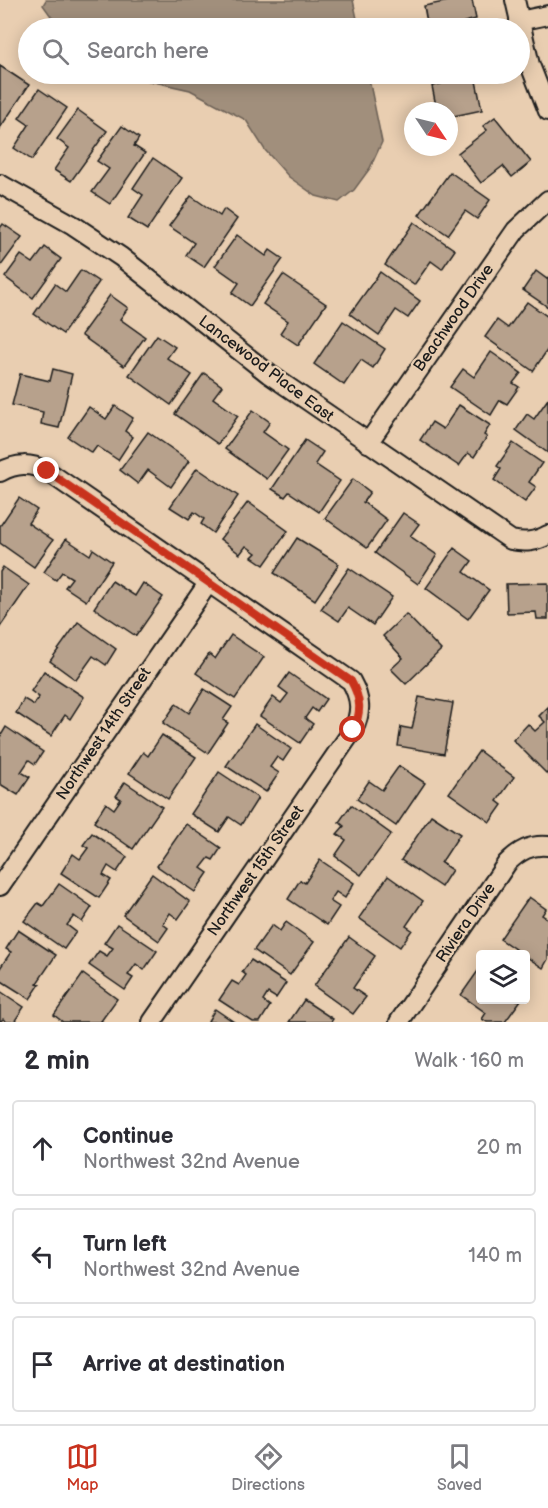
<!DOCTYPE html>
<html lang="en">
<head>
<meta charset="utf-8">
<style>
  :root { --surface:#fff; --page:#f2f2f3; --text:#2b2b33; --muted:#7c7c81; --line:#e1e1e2; --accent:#c8321e }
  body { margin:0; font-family:"Balsamiq Sans",sans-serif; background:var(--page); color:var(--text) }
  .controls { position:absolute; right:18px; bottom:18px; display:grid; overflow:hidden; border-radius:6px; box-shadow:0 3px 15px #0003 }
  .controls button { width:54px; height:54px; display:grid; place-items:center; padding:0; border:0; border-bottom:2px solid var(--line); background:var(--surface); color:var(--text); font:30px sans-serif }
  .compass { position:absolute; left:404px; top:102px; width:54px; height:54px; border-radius:50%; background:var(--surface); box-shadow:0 3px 15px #0003; rotate:125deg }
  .stop { position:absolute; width:18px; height:18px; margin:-14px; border:4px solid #c8321e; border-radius:50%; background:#fff }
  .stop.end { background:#c8321e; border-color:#fff; box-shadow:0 2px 6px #0008 }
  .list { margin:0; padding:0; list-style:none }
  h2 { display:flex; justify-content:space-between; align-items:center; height:78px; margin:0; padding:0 24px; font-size:26px }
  h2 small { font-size:20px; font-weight:400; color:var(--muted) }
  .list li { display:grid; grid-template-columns:39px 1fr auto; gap:18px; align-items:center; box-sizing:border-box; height:96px; margin:0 12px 12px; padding:0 12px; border:2px solid var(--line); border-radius:6px }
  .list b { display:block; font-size:22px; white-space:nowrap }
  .list p { margin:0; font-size:20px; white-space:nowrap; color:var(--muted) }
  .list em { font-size:20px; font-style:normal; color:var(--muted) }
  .icon { flex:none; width:33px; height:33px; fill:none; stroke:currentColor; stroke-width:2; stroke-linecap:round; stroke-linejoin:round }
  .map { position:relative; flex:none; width:548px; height:1022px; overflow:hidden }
  .search { position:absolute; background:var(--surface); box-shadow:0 3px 15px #0003; left:18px; right:18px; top:18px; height:66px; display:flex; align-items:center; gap:15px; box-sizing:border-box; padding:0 21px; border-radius:33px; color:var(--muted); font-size:22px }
  .sheet { height:402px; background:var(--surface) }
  nav { display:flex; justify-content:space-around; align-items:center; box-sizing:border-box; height:84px; border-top:2px solid var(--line); background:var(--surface); font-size:16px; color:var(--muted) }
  nav a { display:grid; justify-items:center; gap:3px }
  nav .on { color:var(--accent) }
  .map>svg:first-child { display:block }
  .water { fill:#a18f7c; stroke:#6c6156; stroke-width:1.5 }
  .building { fill:#b7a18c; stroke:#1c1c1c; stroke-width:1.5 }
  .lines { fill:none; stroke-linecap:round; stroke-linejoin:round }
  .street-casing { stroke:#1c1c1c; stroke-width:22 }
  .street { stroke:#e9ceb1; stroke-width:18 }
  .route { stroke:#c8321e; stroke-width:8 }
  .labels { text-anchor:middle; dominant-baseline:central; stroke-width:4.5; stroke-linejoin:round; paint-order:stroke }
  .street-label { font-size:16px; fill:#1c1c1c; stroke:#e9ceb1 }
</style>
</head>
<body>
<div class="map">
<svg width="548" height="1022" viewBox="0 0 548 1022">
  <rect width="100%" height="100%" fill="#e9ceb1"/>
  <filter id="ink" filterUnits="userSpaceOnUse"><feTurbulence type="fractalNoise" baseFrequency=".0167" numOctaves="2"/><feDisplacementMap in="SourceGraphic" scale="12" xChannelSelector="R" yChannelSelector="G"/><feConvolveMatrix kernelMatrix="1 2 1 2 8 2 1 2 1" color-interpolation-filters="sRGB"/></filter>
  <g filter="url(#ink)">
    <g class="water">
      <path d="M46,0H353L359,28H64L53,19L43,5Z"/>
      <path d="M129,74H368L382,142L370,168L354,190L339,202L316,196L289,177L265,150L246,120L190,90L141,79Z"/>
    </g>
    <g class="building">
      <path d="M454,0H472L476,19L464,22L465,28H420L419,25L427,23L424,6Z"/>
      <path d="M0,66L29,85L0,128Z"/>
      <path d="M439,74H489L490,78L476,81L482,110L449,117V111H445L443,104L436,106L432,86L441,84Z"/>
      <path d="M39,89L67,108L32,160L14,148L29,125L19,118Z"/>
      <path d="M78,110L107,131L71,181L54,170L69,148L57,139Z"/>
      <path d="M495,117L531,162L512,177L503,166L481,183L458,153L487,130L483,126Z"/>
      <path d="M122,126L139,138L134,146L145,153L110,204L92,192L109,169L97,161Z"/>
      <path d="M153,158L182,178L147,230L128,218L143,195L133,188Z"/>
      <path d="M450,172L490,200L477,219L465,211L448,235L419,215Z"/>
      <path d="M191,196L220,216L224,209L237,219L204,267L186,255L194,243L169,226Z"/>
      <path d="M414,222L455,250L442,269L431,261L414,285L385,265Z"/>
      <path d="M3,224L22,237L0,267V228Z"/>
      <path d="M237,235L266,256L270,250L283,259L250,306L232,293L239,283L215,266Z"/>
      <path d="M45,247L61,259L33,298L5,277L21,255L33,263Z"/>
      <path d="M81,270L99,282L63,334L34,314L55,284L66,292Z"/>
      <path d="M536,271L547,279L548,277V307L523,290Z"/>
      <path d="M380,272L420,301L408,318L396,310L379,335L350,314Z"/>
      <path d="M283,275L326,304L298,345L280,333L288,321L263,304Z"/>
      <path d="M110,295L128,308L120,319L145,337L124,366L81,335Z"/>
      <path d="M527,302L548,317V349L533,371L485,337L497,320L508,328Z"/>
      <path d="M343,321L385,349L373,368L361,360L344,385L314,364Z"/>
      <path d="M157,335L175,347L167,358L192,375L171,405L129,375Z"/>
      <path d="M491,352L521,373L513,383L519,387L507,404L500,400L491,415L450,387L463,369L474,377Z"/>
      <path d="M53,369L72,374L59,428L41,424L43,412L12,405L20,374L50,381Z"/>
      <path d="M204,373L222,386L213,398L238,416L218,444L175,414Z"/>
      <path d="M548,399V453L516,430L527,414L534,419Z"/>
      <path d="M459,405L490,425L484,435L487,437L474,457L468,453L459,466L420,440L432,422L443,429Z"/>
      <path d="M115,406L133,418L125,431L133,437L118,460L97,446L92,453L68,437L89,407L106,419Z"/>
      <path d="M253,410L270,422L263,432L288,450L267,479L225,449Z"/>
      <path d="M148,432L189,461L171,487L148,470L138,484L120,470Z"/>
      <path d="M305,440L323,452L315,464L340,481L319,512L289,492L285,497L272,489Z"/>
      <path d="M513,443L542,463L529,482L536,487L525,502L494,480L501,469L497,466Z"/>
      <path d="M197,468L238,496L213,533L201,524L204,519L194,512L189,519L170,507Z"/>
      <path d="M353,479L370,492L363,502L387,520L367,548L325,518Z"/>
      <path d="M19,498L37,510L28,523L53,540L34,567L0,543V526Z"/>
      <path d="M248,502L288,531L264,565L252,557L256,553L246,546L240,554L220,539Z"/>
      <path d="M403,513L419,524L410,536L437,555L418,584L375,553Z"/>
      <path d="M297,538L339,564L315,600L274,573Z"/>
      <path d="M66,539L90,555L93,549L112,562L86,601L65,587L72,578L62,572L56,580L44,572Z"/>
      <path d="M454,548L472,561L464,572L489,590L468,619L426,588Z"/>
      <path d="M3,567L29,585L0,627V572Z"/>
      <path d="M349,568L392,597L373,625L348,608L339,621L321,609Z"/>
      <path d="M112,581L135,596L143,583L163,597L136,636L94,608Z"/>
      <path d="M548,583V619H537L536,612L507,613L506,584Z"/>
      <path d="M406,614L441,650L406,684L391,669L403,658L383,636Z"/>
      <path d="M78,622L116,649L106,665L93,656L76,680L50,661Z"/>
      <path d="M231,635L264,657L235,699L196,673L209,654L215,659Z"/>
      <path d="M44,671L84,697L70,719L65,715L51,736L16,713L24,699L34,705L39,697L31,691Z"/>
      <path d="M289,673L326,699L317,712L312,708L305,718L313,724L300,743L260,716L273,697L281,703L288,694L279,687Z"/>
      <path d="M204,689L232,707L223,720L228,723L208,753L163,723L176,704L189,713Z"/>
      <path d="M419,697L453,703L444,754L398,746L401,727L412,729Z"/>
      <path d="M548,707V775L513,740L528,724L535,731L545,722L539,716Z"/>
      <path d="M255,724L291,749L283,761L277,757L270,767L279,773L266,792L226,766Z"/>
      <path d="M6,727L43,752L35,764L29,760L21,772L30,777L18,795L0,784V737Z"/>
      <path d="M162,735L196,757L168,799L129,773L143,752L148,756Z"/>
      <path d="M479,751L514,777L497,801L502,805L490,822L449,793Z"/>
      <path d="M399,766L425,783L396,826L357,799L369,781L382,790Z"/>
      <path d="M219,772L258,798L241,825L229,817L219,832L191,814Z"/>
      <path d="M125,782L162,807L133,849L94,822L106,803L114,809L121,799L116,796Z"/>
      <path d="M351,805L391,834L361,875L335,856L346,840L337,834L344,826L339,822Z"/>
      <path d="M431,815L460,834L441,863L452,870L441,887L401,860Z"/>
      <path d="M186,824L221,848L213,860L209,858L201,868L208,873L195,892L157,866Z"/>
      <path d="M92,833L127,857L117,872L108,866L103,875L111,880L99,898L61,873L73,854L80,859L88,848L83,845Z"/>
      <path d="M320,860L354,883L345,898L336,892L330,901L339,907L327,925L288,899L300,880L305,883Z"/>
      <path d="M152,874L190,902L178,919L170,913L163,924L168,928L159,941L123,915Z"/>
      <path d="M388,876L423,901L406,926L412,930L400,947L359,918Z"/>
      <path d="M59,884L92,907L82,922L74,916L67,925L76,932L64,949L24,921L38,903L43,906Z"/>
      <path d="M529,897L546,909L542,915L548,919V959L543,968L500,939Z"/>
      <path d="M286,922L314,942L290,975L254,950L272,925L280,931Z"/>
      <path d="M117,924L157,951L144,970L136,964L128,975L133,978L125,990L89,965L99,951L107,956L113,948L104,943Z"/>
      <path d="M18,930L56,955L37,983L40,984L30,999L0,980V968L11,952L6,949Z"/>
      <path d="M349,937L375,956L353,988L366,997L353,1014L314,986Z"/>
      <path d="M251,960L286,983L276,998L268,993L263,1001L270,1006L260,1022H253L219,1000L232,981L239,985L246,975L242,972Z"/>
      <path d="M480,968V1000H521L505,1022H487L482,1019L486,1013L461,995Z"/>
      <path d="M83,974L117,999L101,1021L103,1022H63L54,1015Z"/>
      <path d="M0,991L24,1007L14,1022H7L3,1019L0,1022Z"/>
      <path d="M304,1000L333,1019L331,1022H289Z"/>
      <path d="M215,1009L234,1022H209L208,1021Z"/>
    </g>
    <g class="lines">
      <defs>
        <g id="street">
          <path d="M515,0L530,65L548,111"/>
          <path d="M519,21L548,15"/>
          <path d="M0,184L73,225L121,257L269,374L511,540C525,543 535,542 548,535"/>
          <path d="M368,443L516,230L548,200"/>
          <path d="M0,472C17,463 30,463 47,471L351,681C361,699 362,712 353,730L152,1022"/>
          <path d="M0,886L209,582"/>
          <path d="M399,1022L507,863C519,851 531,844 548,846"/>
        </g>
      </defs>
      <use href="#street" class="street-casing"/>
      <use href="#street" class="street"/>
    </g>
  </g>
  <g class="lines" filter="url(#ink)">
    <path class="route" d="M47,471L351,681C361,699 362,712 353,730"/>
  </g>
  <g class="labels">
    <g class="street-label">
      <text transform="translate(454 318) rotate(-55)">Beachwood Drive</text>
      <text transform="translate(266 369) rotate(37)">Lancewood Place East</text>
      <text transform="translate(104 734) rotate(-56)">Northwest 14th Street</text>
      <text transform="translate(256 871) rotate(-55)">Northwest 15th Street</text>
      <text transform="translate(466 923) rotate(-56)">Riviera Drive</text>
    </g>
  </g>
</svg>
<div class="controls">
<button><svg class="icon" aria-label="layers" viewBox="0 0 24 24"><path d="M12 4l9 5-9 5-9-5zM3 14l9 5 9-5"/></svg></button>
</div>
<svg class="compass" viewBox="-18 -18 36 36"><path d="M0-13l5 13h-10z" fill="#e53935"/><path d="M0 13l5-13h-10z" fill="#7c7c81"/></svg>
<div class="stop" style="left:353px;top:730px"></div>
<div class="stop end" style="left:47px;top:471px"></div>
<div class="search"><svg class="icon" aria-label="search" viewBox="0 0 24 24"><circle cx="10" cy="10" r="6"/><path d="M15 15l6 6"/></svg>Search here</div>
</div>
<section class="sheet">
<h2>2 min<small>Walk · 160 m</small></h2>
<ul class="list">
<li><svg class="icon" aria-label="ahead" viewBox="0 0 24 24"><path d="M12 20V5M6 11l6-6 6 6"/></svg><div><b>Continue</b><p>Northwest 32nd Avenue</p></div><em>20 m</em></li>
<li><svg class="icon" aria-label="left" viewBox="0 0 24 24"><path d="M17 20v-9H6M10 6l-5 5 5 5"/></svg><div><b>Turn left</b><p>Northwest 32nd Avenue</p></div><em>140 m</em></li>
<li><svg class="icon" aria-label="arrive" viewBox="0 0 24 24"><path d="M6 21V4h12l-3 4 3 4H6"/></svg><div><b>Arrive at destination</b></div></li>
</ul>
</section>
<nav>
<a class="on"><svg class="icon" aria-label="map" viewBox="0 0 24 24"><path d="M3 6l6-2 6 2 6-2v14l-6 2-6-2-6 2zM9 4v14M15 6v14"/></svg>Map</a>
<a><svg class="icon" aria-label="directions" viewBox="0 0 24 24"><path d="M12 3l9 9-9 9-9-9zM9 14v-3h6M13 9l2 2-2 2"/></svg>Directions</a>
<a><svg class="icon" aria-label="saved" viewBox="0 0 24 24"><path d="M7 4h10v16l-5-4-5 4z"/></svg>Saved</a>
</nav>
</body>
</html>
